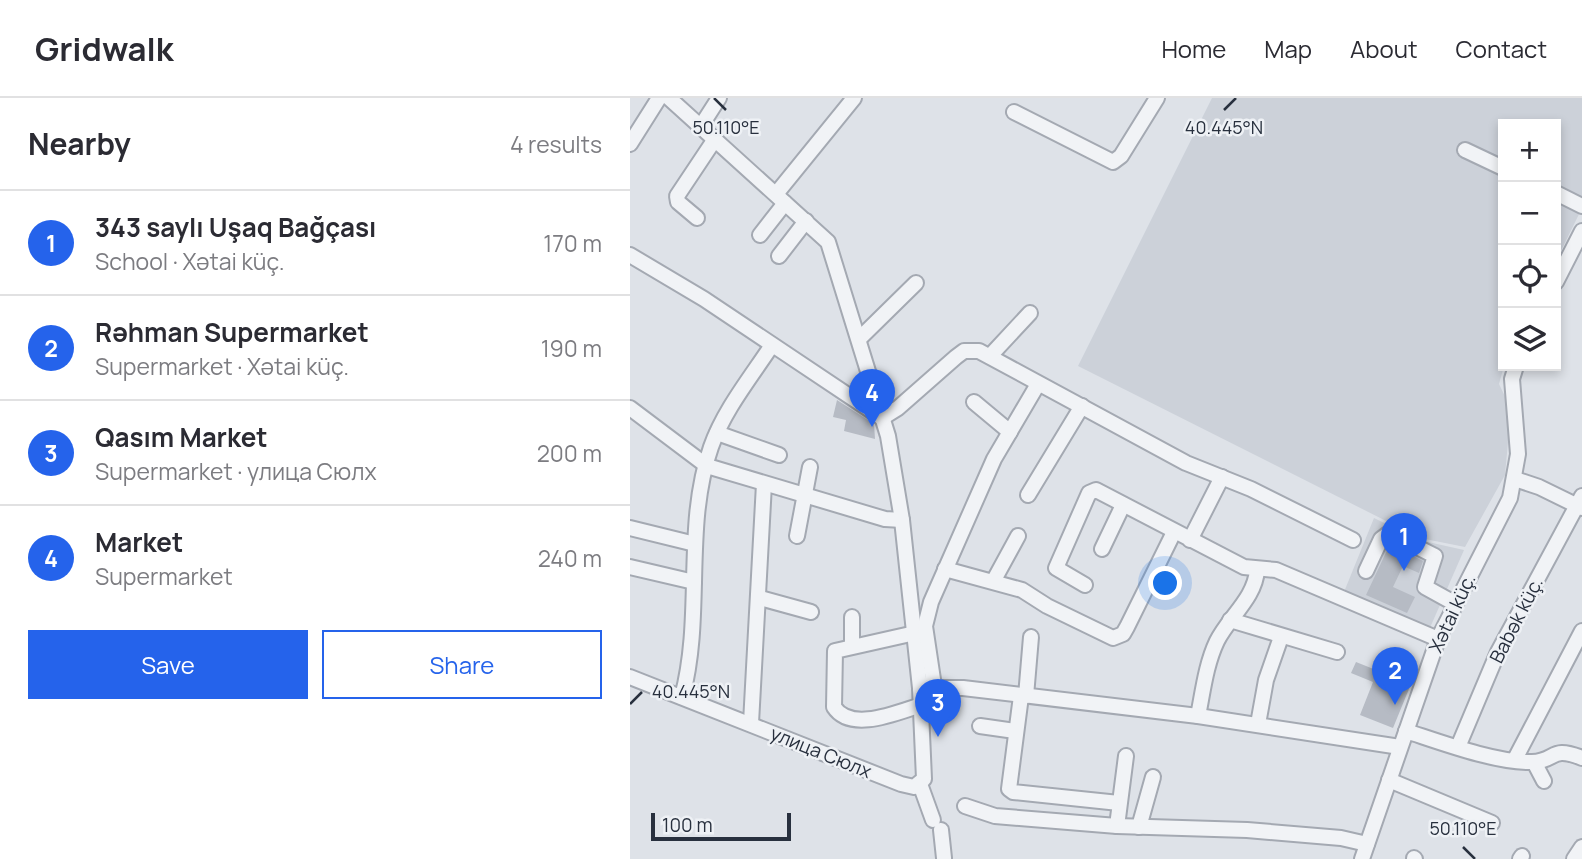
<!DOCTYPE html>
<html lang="en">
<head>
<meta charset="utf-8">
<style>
  :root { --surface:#fff; --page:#f7f7f7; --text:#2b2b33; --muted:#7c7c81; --line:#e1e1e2; --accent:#2563eb }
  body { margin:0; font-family:Manrope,sans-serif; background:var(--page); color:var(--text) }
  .controls { position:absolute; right:21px; top:21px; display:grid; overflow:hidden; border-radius:0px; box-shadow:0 4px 10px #0003 }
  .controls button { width:63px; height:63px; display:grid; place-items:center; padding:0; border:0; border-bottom:2px solid var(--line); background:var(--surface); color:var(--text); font:35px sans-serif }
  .scale { position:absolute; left:21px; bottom:18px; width:140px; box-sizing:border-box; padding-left:7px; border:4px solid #28303e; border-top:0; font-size:19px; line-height:24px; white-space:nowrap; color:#28303e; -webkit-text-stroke:5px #eef1f5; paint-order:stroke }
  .you { position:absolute; left:536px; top:486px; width:24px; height:24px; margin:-18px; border:5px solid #fff; border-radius:50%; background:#1a73e8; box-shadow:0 0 0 10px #1a73e833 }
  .badge { display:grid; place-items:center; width:46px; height:46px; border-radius:50%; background:var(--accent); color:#fff; font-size:23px; font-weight:700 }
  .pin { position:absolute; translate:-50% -58px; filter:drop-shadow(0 2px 4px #0008) }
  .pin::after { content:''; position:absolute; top:37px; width:24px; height:21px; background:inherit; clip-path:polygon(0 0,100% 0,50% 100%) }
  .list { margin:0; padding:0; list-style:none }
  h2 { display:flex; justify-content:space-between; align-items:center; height:91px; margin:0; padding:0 28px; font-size:30px }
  h2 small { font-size:23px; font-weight:400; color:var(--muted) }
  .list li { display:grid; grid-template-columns:46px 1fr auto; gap:21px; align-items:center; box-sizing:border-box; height:105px; padding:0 28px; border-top:2px solid var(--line) }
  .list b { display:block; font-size:26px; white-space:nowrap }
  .list p { margin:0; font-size:23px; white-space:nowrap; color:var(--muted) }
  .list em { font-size:23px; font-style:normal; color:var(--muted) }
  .actions { display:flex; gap:14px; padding:21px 28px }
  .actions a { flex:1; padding:16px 0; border:2px solid var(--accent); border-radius:0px; text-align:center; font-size:24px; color:var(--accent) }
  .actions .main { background:var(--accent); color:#fff }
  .icon { flex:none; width:38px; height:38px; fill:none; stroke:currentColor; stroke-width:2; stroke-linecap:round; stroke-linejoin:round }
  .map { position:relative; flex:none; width:952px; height:761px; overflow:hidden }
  header { display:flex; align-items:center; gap:42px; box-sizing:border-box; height:98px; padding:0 35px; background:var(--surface); border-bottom:2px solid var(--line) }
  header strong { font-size:33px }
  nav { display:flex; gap:38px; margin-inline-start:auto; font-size:24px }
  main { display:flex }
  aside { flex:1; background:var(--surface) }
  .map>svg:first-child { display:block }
  .built { fill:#ccd1d9 }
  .building { fill:#b6bbc4 }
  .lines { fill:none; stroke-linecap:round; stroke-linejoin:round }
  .minor-casing { stroke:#a4a9b2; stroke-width:18 }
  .minor { stroke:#f1f3f6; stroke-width:14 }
  .ticks { fill:none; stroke:#28303e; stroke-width:2.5 }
  .labels { text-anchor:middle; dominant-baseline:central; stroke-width:5; stroke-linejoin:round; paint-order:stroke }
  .street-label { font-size:19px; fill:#28303e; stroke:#eef1f5 }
  .ticks-label { font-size:18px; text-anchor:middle; fill:#28303e; stroke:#eef1f5; stroke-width:5; stroke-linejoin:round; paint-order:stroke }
</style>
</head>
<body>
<header>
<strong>Gridwalk</strong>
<nav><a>Home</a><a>Map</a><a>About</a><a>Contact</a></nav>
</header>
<main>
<aside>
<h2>Nearby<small>4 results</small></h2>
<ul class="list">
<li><span class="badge">1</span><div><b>343 saylı Uşaq Bağçası</b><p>School · Xətai küç.</p></div><em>170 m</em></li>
<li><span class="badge">2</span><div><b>Rəhman Supermarket</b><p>Supermarket · Xətai küç.</p></div><em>190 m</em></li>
<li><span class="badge">3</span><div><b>Qasım Market</b><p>Supermarket · улица Сюлх</p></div><em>200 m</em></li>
<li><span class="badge">4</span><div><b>Market</b><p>Supermarket</p></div><em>240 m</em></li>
</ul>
<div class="actions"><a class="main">Save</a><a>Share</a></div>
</aside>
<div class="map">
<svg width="952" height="761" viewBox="0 0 952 761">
  <rect width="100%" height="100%" fill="#dee2e8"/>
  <g class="built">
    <path d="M582,0H952V110L926,163V26H873L874,268L869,286L881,311L875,377L835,449L790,440L448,268Z"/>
    <path d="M744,420L789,442L834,452L799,532L714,494Z"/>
  </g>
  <g class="building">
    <path d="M207,302L244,326L245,341L214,333L216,322L203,319Z"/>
    <path d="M760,446L793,463L789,475L773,468L763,489L785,499L777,515L736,497Z"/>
    <path d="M726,564L781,586L763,630L730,617L743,584L721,575Z"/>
  </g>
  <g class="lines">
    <defs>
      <g id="minor">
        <path d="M384,14L483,64L491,58L527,0"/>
        <path d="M71,28L89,0"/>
        <path d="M0,46L29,0"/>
        <path d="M835,52L873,70"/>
        <path d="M926,95L952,108"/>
        <path d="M146,96L224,0"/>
        <path d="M67,120L48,104L47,98L85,41"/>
        <path d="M130,137L155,105"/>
        <path d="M0,157L74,201L252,320"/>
        <path d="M149,158L176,123"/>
        <path d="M926,184L952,133"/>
        <path d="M230,240L286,185"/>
        <path d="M360,258L400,215"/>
        <path d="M344,304L380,334"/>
        <path d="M0,310L77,368L255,421L272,422"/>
        <path d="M252,320L268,310L326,259L334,253H349L556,365L621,391L723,442"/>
        <path d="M87,335L149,357"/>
        <path d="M885,381L909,389L952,410"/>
        <path d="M398,397L452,308"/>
        <path d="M0,430L65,446"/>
        <path d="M167,438L180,369"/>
        <path d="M560,442L592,379"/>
        <path d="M472,451L493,407"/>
        <path d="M0,469L64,484"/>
        <path d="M315,471L392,492L417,508L483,540L493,536L497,529L544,434"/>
        <path d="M736,473L751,441L759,435L805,458L795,489L824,505"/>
        <path d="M364,482L388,438"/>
        <path d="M455,487L426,470L459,395L466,392L614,469L646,472L808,541"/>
        <path d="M130,500L181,514"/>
        <path d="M600,522L707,554"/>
        <path d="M285,535L205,553L204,609C221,635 268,614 291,607"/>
        <path d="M222,547V519"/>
        <path d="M0,579L271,686L284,689L294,681L290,590L272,422L258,338L198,144L39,0"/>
        <path d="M304,588L295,528L301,504L364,361L408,286"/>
        <path d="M290,590H333L568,618L770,649"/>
        <path d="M391,598L379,691L383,694L489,705"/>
        <path d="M396,598L401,539"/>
        <path d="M52,599C74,517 53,429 81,349C94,312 121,279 142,247"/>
        <path d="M568,618C573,593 576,566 587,543C599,519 625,500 627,472"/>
        <path d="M121,625L134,386"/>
        <path d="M628,626L636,582L651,539"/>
        <path d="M350,628L385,633"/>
        <path d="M776,633C810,644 866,665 902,664C927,663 920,647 952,660"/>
        <path d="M828,649L868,554L952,398"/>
        <path d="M885,661L952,533"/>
        <path d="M904,664L914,683"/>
        <path d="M759,682L862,725"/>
        <path d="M290,686L303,722"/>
        <path d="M335,708L365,718L487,728L617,732L711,740L737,746"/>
        <path d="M487,728L496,658"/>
        <path d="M509,729L523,679"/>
        <path d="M311,732L314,760"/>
        <path d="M784,760L785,761"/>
        <path d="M732,761L808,541L880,400L888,356L882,281L886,268"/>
        <path d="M890,761L892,758"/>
        <path d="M944,761L952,749"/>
      </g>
    </defs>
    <use href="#minor" class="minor-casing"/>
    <use href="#minor" class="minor"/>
  </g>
  <path class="ticks" d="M84,0L96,12M594,12L606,0M0,606L12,594M833,749L845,761"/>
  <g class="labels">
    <g class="street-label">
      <text transform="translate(822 515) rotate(-65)">Xətai küç.</text>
      <text transform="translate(886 522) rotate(-63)">Babək küç.</text>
      <text transform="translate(191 654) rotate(22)">улица Сюлх</text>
    </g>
  </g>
  <g class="ticks-label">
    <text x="96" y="36">50.110°E</text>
    <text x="594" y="36">40.445°N</text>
    <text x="61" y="600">40.445°N</text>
    <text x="833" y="737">50.110°E</text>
  </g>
</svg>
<div class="controls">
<button>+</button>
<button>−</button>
<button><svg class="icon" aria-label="locate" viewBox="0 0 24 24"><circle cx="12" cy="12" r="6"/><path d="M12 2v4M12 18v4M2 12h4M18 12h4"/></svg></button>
<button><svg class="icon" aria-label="layers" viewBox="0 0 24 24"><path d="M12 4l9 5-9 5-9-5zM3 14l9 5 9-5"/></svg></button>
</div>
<div class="scale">100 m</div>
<div class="you"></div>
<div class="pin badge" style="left:774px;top:473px">1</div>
<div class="pin badge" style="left:765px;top:607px">2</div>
<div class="pin badge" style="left:308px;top:639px">3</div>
<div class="pin badge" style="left:242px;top:329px">4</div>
</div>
</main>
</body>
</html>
